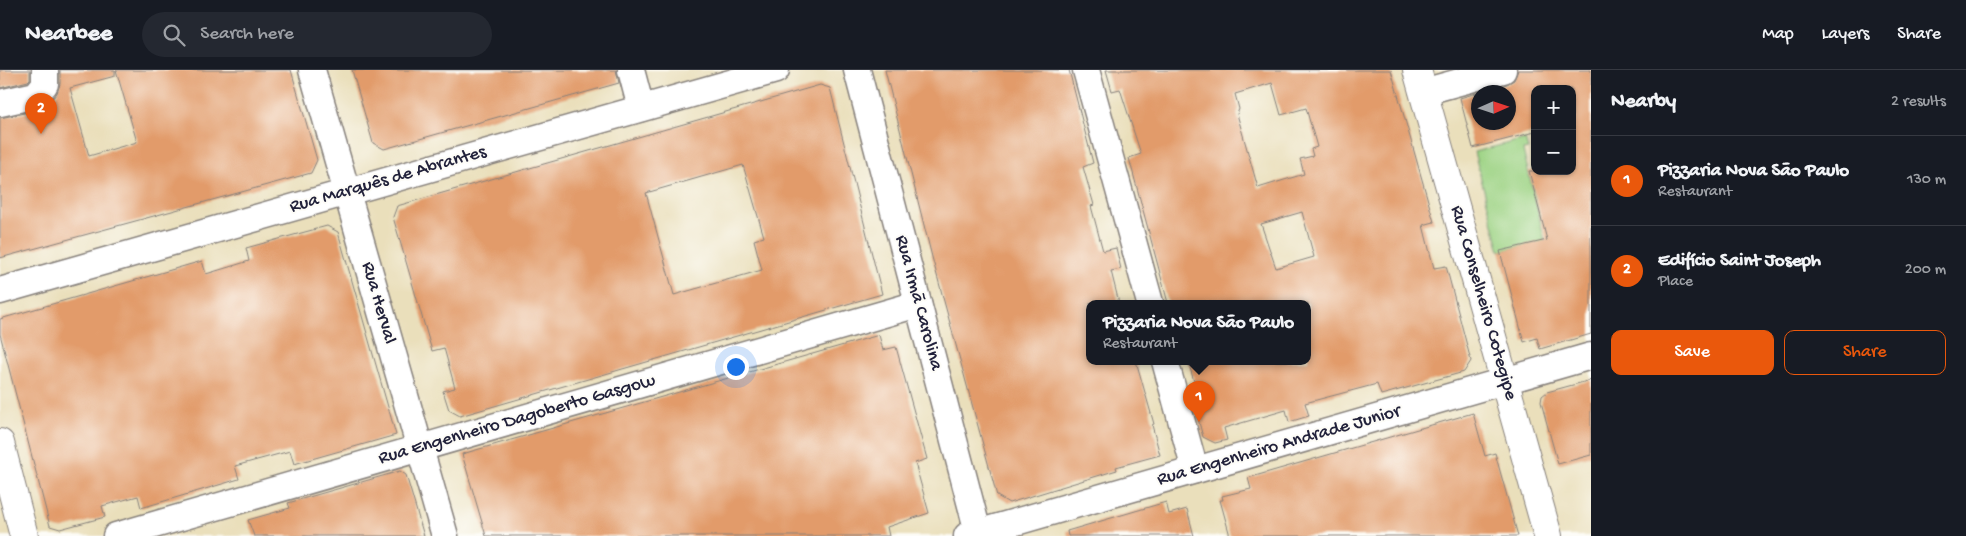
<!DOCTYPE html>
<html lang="en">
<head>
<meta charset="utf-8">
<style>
  :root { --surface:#171b24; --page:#242831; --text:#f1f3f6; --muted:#9ea1a6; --line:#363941; --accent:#ea580c }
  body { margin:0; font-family:"Gochi Hand",sans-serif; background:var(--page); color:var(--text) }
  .controls { position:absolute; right:15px; top:15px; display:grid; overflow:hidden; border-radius:10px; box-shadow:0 1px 4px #0004 }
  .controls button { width:45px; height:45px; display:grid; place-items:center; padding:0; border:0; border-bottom:1px solid var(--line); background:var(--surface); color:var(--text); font:25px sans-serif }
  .compass { position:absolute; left:1471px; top:15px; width:45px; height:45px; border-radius:50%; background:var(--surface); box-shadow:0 1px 4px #0004; rotate:87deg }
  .you { position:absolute; left:735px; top:296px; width:18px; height:18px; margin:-12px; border:4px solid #fff; border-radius:50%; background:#1a73e8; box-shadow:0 0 0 8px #1a73e833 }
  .badge { display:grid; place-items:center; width:32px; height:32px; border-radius:50%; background:var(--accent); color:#fff; font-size:16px; font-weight:700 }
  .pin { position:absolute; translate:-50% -41px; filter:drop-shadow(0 1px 2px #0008) }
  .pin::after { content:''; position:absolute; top:26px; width:18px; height:15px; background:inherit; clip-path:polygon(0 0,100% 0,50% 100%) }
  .popup { position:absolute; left:1086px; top:230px; width:225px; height:65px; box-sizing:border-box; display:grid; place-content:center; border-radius:10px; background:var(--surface); filter:drop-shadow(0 1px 4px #0005); font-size:16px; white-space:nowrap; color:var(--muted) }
  .popup b { font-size:19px; color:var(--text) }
  .popup::after { content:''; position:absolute; left:50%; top:100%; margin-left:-10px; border:10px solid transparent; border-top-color:var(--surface) }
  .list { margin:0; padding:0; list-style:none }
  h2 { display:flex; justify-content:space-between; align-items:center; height:65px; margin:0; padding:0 20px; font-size:21px }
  h2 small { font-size:16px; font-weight:400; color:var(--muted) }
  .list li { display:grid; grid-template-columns:32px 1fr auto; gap:15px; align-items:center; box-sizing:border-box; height:90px; padding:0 20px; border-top:1px solid var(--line) }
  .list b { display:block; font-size:19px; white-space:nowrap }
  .list p { margin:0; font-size:16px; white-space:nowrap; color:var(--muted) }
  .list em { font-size:16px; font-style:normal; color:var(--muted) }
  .actions { display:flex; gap:10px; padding:15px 20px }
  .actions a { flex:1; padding:11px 0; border:1px solid var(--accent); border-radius:10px; text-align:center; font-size:18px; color:var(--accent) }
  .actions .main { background:var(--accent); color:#fff }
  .icon { flex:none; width:28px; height:28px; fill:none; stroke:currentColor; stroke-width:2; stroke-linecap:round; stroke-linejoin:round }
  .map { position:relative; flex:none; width:1591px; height:466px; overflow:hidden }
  header { display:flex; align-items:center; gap:30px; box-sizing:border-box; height:70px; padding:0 25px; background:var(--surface); border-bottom:1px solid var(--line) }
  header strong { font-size:24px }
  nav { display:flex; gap:28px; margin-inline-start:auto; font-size:18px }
  .search { width:350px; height:45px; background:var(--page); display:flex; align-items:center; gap:12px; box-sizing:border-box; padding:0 18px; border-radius:28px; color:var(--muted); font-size:19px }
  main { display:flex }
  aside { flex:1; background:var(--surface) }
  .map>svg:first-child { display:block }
  .green { fill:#9dd384; stroke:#607a60 }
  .building { fill:#e29b6b; fill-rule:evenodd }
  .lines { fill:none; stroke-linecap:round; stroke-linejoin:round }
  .minor-casing { stroke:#86807b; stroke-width:29 }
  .tertiary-casing { stroke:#86807b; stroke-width:30 }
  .minor { stroke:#fff; stroke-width:26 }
  .tertiary { stroke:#fff; stroke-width:28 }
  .labels { text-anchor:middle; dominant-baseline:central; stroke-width:4; stroke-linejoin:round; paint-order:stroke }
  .street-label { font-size:19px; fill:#22223b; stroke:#fdfcf7 }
</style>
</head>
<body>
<header>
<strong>Nearbee</strong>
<div class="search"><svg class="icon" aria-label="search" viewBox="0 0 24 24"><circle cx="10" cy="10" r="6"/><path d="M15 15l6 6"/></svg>Search here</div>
<nav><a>Map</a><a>Layers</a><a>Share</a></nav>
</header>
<main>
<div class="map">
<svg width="1591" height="466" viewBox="0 0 1591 466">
  <rect width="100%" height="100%" fill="#fdfcf7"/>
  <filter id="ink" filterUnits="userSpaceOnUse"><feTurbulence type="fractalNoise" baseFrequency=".02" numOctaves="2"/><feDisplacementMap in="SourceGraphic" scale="10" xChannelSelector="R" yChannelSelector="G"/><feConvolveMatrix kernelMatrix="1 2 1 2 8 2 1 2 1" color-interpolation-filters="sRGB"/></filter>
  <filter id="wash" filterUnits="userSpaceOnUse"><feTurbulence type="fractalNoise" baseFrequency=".0096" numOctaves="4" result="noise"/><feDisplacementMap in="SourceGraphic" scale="20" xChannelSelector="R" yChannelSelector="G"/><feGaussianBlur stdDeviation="1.12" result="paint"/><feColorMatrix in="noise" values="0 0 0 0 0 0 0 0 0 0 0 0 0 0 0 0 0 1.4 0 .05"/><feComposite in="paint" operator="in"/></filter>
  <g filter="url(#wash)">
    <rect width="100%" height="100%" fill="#eadfbb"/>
    <path class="green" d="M1525,69L1528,79L1523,80L1545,171L1500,181L1474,82Z"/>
    <g id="blocks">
      <g class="building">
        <path d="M0,0H30V9L28,11L0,18Z"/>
        <path d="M60,0H115V6L70,18L89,86L137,72L116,0H291L317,90L311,103L0,188V48L39,40L47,35L57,23L60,14Z"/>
        <path d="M352,0H616L619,13L384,79L373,73Z"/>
        <path d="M885,0H1069L1093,93L1083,97L1094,135L1091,136L1103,181L1116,178L1121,199L1111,201L1119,233H1090V291H1136L1154,354L1152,355L1160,385L1116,397L1117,400L1009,433L997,426L932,187Z"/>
        <path d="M1106,0H1391L1434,152L1423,155L1429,179L1434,198L1446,196L1471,291L1464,302L1381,325L1377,314L1305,333L1309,346L1289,352L1286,340L1224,358L1227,370L1215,373L1203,367L1190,319L1196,318L1188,291H1308V233H1168L1129,88L1141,84L1120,19L1112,21ZM1272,13L1281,45L1306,38L1317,77L1311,79L1313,86L1300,89L1304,104L1258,118L1237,44L1239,39L1235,24ZM1302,142L1314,187L1276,198L1261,154Z"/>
        <path d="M1518,0H1591V264L1540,279L1537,268L1524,272L1500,181L1547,170L1529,101H1572V19H1535V62L1473,78L1460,28L1507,14L1514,10ZM1478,22H1508V52H1478Z"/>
        <path d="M820,15L830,18L882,224L460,346L449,340L443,321L455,318L444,278L432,281L393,147L397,136ZM743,95L764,167L754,170L762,200L674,225L646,123Z"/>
        <path d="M327,156L338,162L396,365L294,394L290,381L235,396L239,409L141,438L138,426L102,436L105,447L60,459L50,456L0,264V249L202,191L206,204L249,191L246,178Z"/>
        <path d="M879,265L883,280L896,277L927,389L915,393L929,443L887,457L889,466H486L462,384Z"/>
        <path d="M1591,310V385L1558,394L1541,332L1542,326L1547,322Z"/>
        <path d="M1473,343L1485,386L1495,383L1518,466H1230L1220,430H1223L1222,426L1251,419L1248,408Z"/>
        <path d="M400,401L406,405L424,466H254L248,450L290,438L288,433Z"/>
        <path d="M1166,432L1169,444L1187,439L1194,466H1068L1067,461Z"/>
      </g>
    </g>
  </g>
  <g filter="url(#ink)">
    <use href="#blocks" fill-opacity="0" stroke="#86807b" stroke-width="1"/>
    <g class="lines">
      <defs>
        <g id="minor">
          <path d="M312,0L445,466"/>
          <path d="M631,0L641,38"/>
          <path d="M857,0L979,466"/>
          <path d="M1086,0L1150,233"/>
          <path d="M1423,22L1503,0"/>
          <path d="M0,33L36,25L45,14V0"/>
          <path d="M0,221L776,0"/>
          <path d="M1165,291L1195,400"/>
          <path d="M116,466L918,234"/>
          <path d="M967,466L1591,286"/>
        </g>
        <g id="tertiary">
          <path d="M1417,0L1548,466"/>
          <path d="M0,373L24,466"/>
        </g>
      </defs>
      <use href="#minor" class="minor-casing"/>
      <use href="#tertiary" class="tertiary-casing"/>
      <use href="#minor" class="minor"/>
      <use href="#tertiary" class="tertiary"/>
    </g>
  </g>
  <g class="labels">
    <g class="street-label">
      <text transform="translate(388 110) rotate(-16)">Rua Marquês de Abrantes</text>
      <text transform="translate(378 233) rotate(74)">Rua Herval</text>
      <text transform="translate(918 233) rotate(75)">Rua Irmã Carolina</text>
      <text transform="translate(1483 233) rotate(74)">Rua Conselheiro Cotegipe</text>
      <text transform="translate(517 350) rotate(-16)">Rua Engenheiro Dagoberto Gasgow</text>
      <text transform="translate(1279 376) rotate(-16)">Rua Engenheiro Andrade Junior</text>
    </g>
  </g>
</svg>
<div class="controls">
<button>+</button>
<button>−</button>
</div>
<svg class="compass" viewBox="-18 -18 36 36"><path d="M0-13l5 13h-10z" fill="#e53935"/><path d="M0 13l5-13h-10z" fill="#9ea1a6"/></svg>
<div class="you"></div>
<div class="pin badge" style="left:1199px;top:352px">1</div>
<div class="popup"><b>Pizzaria Nova São Paulo</b>Restaurant</div>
<div class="pin badge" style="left:41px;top:64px">2</div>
</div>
<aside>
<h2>Nearby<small>2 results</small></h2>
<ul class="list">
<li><span class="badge">1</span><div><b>Pizzaria Nova São Paulo</b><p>Restaurant</p></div><em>130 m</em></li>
<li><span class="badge">2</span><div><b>Edifício Saint Joseph</b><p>Place</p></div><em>200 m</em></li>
</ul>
<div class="actions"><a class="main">Save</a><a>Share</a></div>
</aside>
</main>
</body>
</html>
